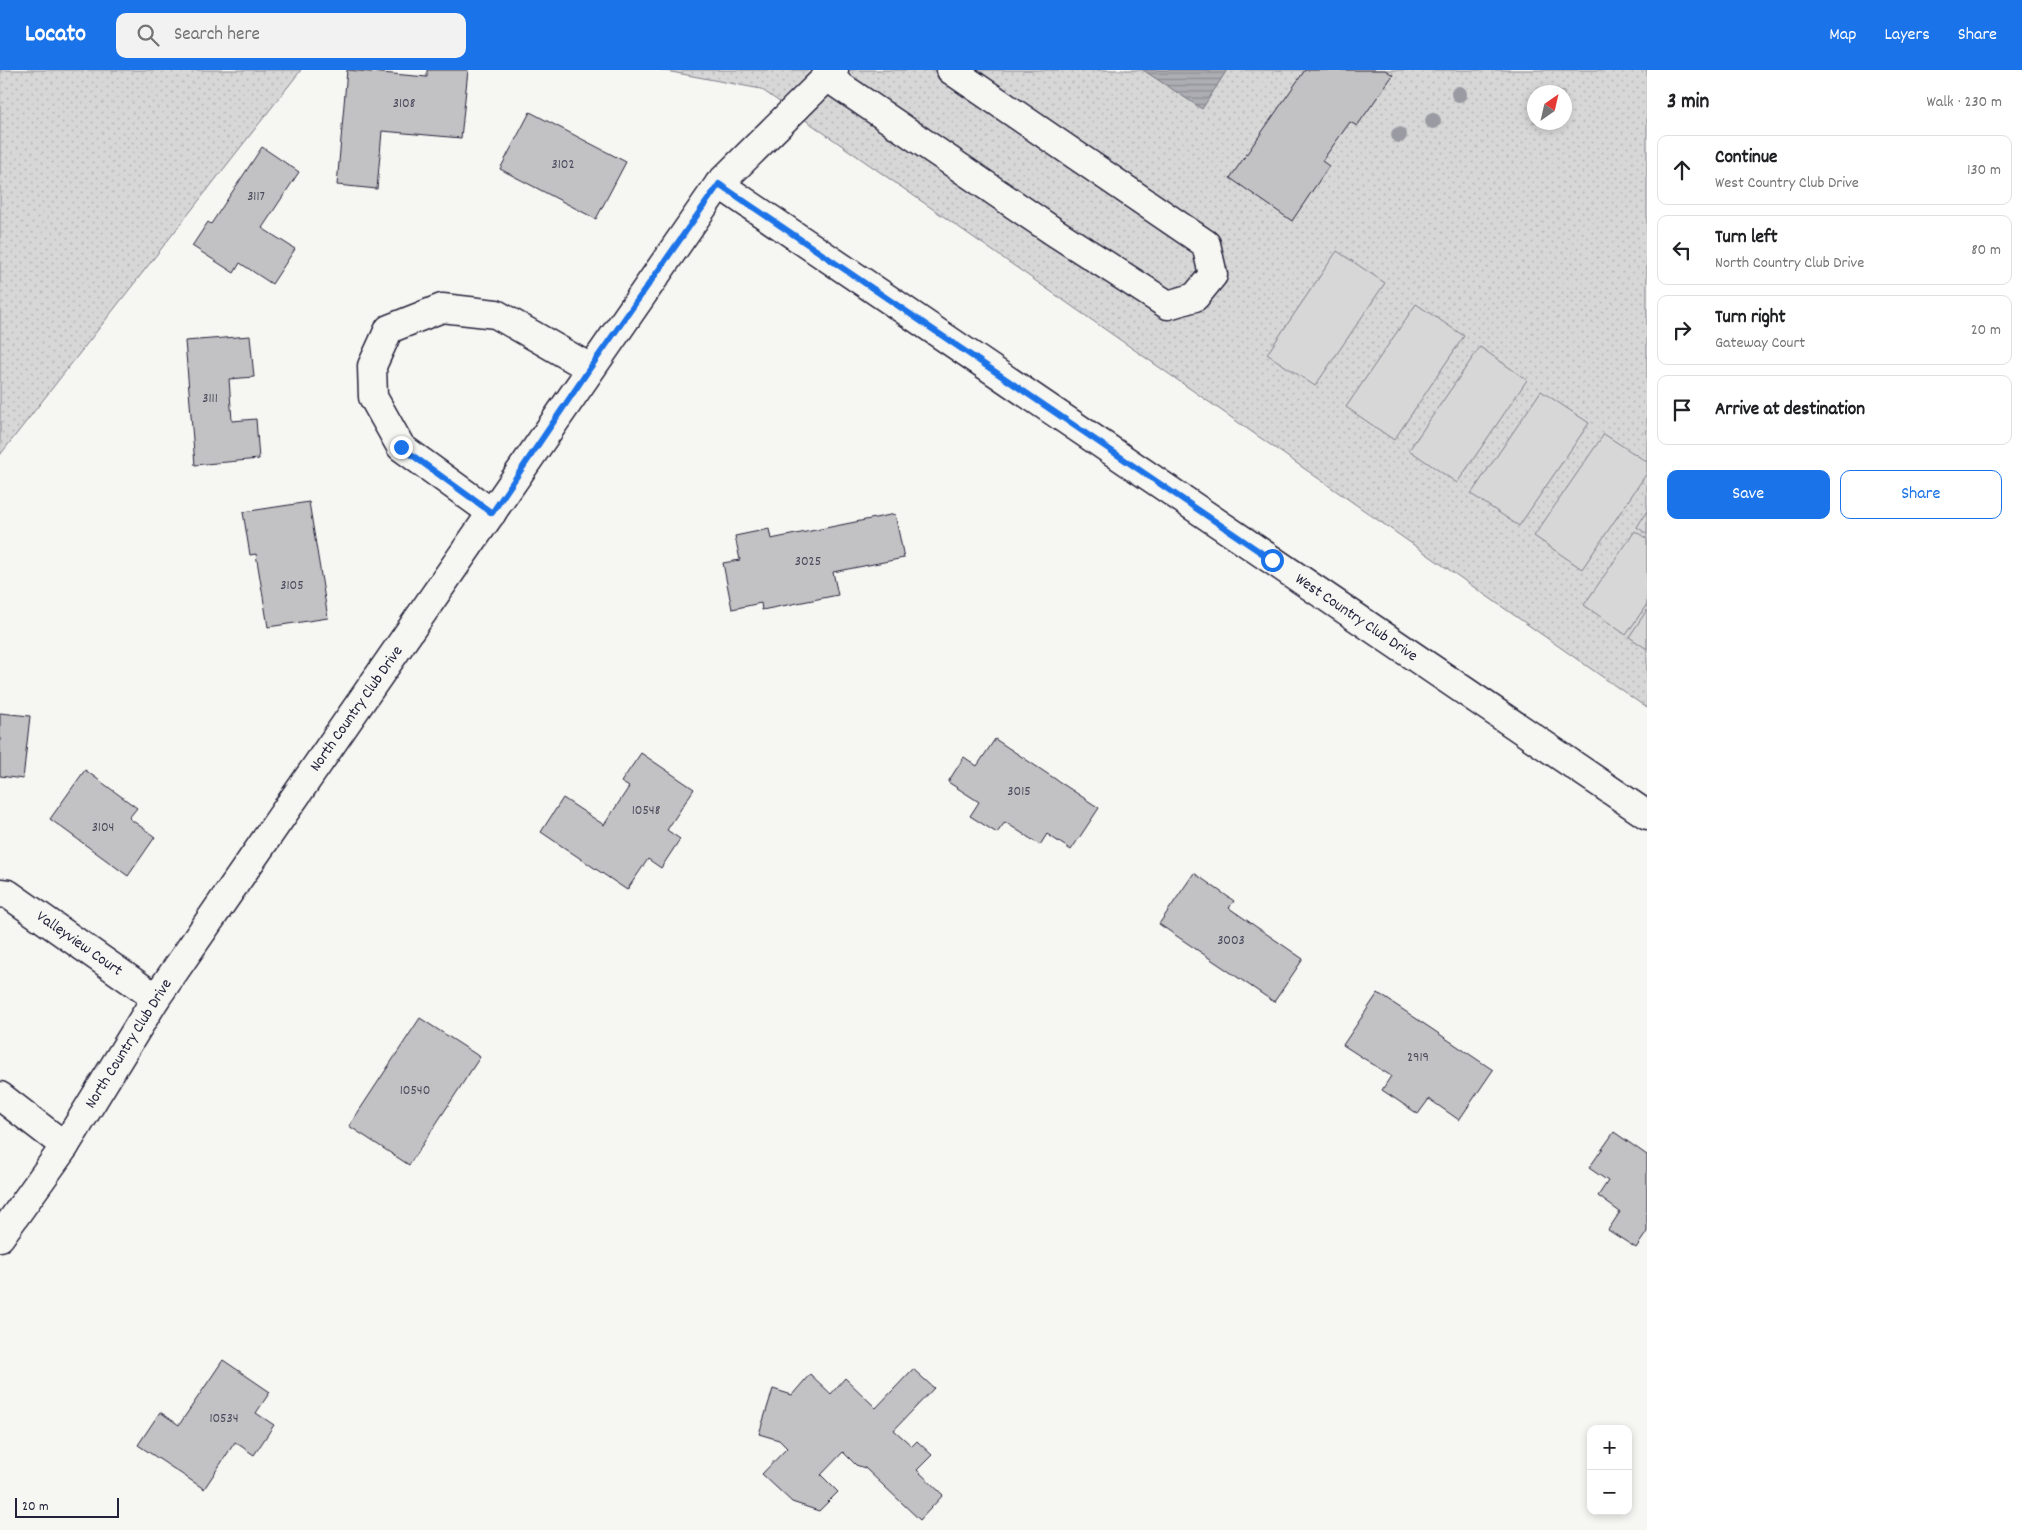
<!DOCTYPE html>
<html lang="en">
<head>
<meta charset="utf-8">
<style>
  :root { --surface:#fff; --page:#f2f2f2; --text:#202124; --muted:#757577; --line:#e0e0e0; --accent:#1a73e8 }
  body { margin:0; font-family:Dekko,sans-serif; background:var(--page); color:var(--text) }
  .controls { position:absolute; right:15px; bottom:15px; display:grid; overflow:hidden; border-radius:10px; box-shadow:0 2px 8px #0003 }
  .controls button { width:45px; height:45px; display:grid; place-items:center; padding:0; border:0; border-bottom:1px solid var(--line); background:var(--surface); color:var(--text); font:25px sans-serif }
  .compass { position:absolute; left:1527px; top:15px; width:45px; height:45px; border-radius:50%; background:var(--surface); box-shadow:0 2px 8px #0003; rotate:34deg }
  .scale { position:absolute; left:15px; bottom:12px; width:104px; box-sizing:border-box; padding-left:5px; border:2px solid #22223b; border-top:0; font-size:14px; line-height:18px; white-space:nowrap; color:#22223b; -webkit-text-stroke:4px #f6f6f2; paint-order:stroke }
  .stop { position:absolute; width:15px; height:15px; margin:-11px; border:4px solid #1a73e8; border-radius:50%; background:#fff }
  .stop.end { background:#1a73e8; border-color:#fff; box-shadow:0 1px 5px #0008 }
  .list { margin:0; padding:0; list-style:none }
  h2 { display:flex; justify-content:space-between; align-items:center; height:65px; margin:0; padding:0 20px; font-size:21px }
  h2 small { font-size:16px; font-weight:400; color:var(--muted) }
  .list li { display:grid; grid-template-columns:32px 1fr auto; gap:15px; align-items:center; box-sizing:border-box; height:70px; margin:0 10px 10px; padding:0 10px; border:1px solid var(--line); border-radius:10px }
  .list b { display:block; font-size:19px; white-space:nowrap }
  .list p { margin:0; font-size:16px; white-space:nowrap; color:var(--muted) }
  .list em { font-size:16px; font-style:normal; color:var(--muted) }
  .actions { display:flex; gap:10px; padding:15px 20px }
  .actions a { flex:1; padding:11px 0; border:1px solid var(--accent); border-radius:10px; text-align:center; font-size:18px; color:var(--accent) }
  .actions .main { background:var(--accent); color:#fff }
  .icon { flex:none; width:28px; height:28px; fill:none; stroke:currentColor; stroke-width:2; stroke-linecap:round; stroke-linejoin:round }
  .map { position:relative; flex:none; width:1647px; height:1460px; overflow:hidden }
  header { display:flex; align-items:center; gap:30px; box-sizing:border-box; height:70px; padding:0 25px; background:var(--accent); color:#fff }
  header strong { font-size:24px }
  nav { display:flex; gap:28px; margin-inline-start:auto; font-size:18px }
  .search { width:350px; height:45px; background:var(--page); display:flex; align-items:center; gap:12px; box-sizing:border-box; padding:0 18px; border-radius:10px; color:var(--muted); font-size:19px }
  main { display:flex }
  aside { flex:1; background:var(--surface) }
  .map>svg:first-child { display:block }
  .grass { fill:url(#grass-dots); stroke:#7c7c89; fill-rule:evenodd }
  .pitch { fill:#d7d7d7; stroke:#7c7c89 }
  .water { fill:url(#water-rules); stroke:#757583 }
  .building { fill:#c2c2c4; stroke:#22223b }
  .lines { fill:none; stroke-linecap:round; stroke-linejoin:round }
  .minor-casing { stroke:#22223b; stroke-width:31 }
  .minor { stroke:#f6f6f2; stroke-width:28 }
  .tree { fill:#9a9aa3 }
  .route { stroke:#1a73e8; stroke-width:6 }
  .labels { text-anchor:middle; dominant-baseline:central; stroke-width:4; stroke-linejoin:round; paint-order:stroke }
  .number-label { font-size:14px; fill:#4a4a5d }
  .street-label { font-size:16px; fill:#22223b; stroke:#f6f6f2 }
</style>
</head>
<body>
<header>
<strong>Locato</strong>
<div class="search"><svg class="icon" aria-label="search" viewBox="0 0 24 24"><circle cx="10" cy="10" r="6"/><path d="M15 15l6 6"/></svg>Search here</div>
<nav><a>Map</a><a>Layers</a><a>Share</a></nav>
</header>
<main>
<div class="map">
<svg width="1647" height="1460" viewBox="0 0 1647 1460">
  <defs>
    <pattern id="grass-dots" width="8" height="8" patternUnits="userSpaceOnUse" patternTransform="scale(1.25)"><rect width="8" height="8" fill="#d7d7d7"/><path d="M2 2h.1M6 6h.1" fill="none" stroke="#b8b8b9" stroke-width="1.8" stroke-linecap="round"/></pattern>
    <pattern id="water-rules" width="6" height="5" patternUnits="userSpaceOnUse" patternTransform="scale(1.25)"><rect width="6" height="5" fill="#adadb3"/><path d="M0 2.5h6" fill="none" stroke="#8c8c93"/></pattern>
  </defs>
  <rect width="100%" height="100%" fill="#f6f6f2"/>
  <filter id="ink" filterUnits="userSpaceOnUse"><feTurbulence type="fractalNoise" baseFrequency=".02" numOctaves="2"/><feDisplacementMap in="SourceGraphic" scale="10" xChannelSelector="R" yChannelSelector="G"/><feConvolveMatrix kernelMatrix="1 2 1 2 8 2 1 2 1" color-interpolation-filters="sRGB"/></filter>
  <g filter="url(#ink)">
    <g class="grass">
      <path d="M0,0H301L0,385Z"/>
      <path d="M661,0H1647V638L761,19ZM1534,22H1564V52H1534Z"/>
    </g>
    <g class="pitch">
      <path d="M1337,181L1385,213L1315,316L1267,284Z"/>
      <path d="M1416,234L1464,266L1394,370L1346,337Z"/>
      <path d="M1480,277L1527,310L1457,413L1409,380Z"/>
      <path d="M1541,321L1589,353L1519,456L1471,424Z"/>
      <path d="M1604,364L1647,392V403L1582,499L1534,466Z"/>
      <path d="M1647,441V464L1637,457Z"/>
      <path d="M1635,461L1647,469V534L1626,565L1584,535Z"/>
      <path d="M1647,540V579L1629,567Z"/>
    </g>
    <path class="water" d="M1143,0H1227L1202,39Z"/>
    <g class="building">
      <path d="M347,0L427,7V0H468L461,68L382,61L377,119L337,115Z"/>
      <path d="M1305,0H1385L1393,5L1357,56L1350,52L1322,91L1329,96L1292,151L1230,108Z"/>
      <path d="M530,42L626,92L596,149L500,99Z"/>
      <path d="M262,77L299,102L262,158L295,179L272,214L240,193L234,203L192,176L208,152L211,154Z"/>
      <path d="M250,266L254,307L229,309L232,351L256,349L259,389L195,395L185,271Z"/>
      <path d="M309,432L328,548L268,557L256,484L250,485L243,442Z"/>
      <path d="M895,444L904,488L833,502L838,525L762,540L761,533L732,539L723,493L740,490L735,466L769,459L771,469Z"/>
      <path d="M0,643L30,646L23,709L0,706Z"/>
      <path d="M995,669L1099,738L1071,780L1047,764L1040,775L1005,752L997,763L970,746L979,732L948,712L964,687L977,696Z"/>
      <path d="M641,683L694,719L667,760L680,769L661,798L648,789L627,820L541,762L563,728L604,755L629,717L621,712Z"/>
      <path d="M85,700L137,738L129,748L155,767L128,806L50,749Z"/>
      <path d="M1194,803L1234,831L1229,838L1303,889L1274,932L1159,854Z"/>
      <path d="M1378,923L1493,1000L1459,1050L1429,1029L1418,1044L1382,1020L1391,1006L1343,975Z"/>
      <path d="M420,948L480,987L409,1095L349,1056Z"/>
      <path d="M1614,1062L1647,1085V1162L1636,1178L1608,1160L1620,1142L1598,1126L1608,1111L1589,1098Z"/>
      <path d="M223,1290L270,1322L256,1343L274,1355L254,1385L235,1372L204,1419L138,1375L160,1342L179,1355Z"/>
      <path d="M913,1299L934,1318L894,1360L912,1376L917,1371L932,1385L917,1400L943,1425L920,1450L865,1398L856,1395L843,1382L821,1405L838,1422L819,1441L792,1432L762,1404L787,1378L779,1370L759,1364L773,1319L792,1325L810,1304L831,1324L845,1308L876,1338Z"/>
    </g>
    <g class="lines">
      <defs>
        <g id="minor">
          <path d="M827,7L1053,161L1168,235L1195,227L1213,205L1206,174L951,0"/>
          <path d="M719,114L1647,745"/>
          <path d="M492,443L401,377L373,327L372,296L389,259L442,238L496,244L590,298"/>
          <path d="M0,823L8,824L156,928"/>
          <path d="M0,1026L65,1076"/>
          <path d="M0,1167L65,1076L156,928L719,114L834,0"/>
        </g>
      </defs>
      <use href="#minor" class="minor-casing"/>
      <use href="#minor" class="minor"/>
    </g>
    <g class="tree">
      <circle cx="1459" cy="24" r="8"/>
      <circle cx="1433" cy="51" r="8"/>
      <circle cx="1399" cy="65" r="8"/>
    </g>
  </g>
  <g class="lines" filter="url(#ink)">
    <path class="route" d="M401,377L492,443L590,298L719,114L1272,490"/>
  </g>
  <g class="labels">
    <g class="number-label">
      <text x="404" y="34">3108</text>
      <text x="563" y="95">3102</text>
      <text x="256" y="127">3117</text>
      <text x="210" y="329">3111</text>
      <text x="808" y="492">3025</text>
      <text x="292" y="516">3105</text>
      <text x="1019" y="722">3015</text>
      <text x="646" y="741">10548</text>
      <text x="103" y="758">3104</text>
      <text x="1231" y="871">3003</text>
      <text x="1418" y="988">2919</text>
      <text x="415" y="1021">10540</text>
      <text x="224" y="1349">10534</text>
    </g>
    <g class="street-label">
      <text transform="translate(1356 548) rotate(34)">West Country Club Drive</text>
      <text transform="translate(357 639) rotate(-55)">North Country Club Drive</text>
      <text transform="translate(79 874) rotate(35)">Valleyview Court</text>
      <text transform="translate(129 974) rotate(-58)">North Country Club Drive</text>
    </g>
  </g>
</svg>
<div class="controls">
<button>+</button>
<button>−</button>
</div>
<svg class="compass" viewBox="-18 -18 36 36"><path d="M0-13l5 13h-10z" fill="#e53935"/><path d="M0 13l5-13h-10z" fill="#757577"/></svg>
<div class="scale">20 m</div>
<div class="stop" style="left:1272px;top:490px"></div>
<div class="stop end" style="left:401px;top:377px"></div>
</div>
<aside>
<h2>3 min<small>Walk · 230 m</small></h2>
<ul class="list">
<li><svg class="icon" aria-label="ahead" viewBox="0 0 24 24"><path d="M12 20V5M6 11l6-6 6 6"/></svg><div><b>Continue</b><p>West Country Club Drive</p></div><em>130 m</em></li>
<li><svg class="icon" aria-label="left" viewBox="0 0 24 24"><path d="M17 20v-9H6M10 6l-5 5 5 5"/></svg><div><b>Turn left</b><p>North Country Club Drive</p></div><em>80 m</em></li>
<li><svg class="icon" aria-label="right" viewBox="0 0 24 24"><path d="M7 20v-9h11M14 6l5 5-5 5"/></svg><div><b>Turn right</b><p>Gateway Court</p></div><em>20 m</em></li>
<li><svg class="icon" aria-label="arrive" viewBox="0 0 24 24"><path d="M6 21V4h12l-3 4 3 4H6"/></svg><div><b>Arrive at destination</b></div></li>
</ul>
<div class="actions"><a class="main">Save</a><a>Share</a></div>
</aside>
</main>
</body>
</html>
